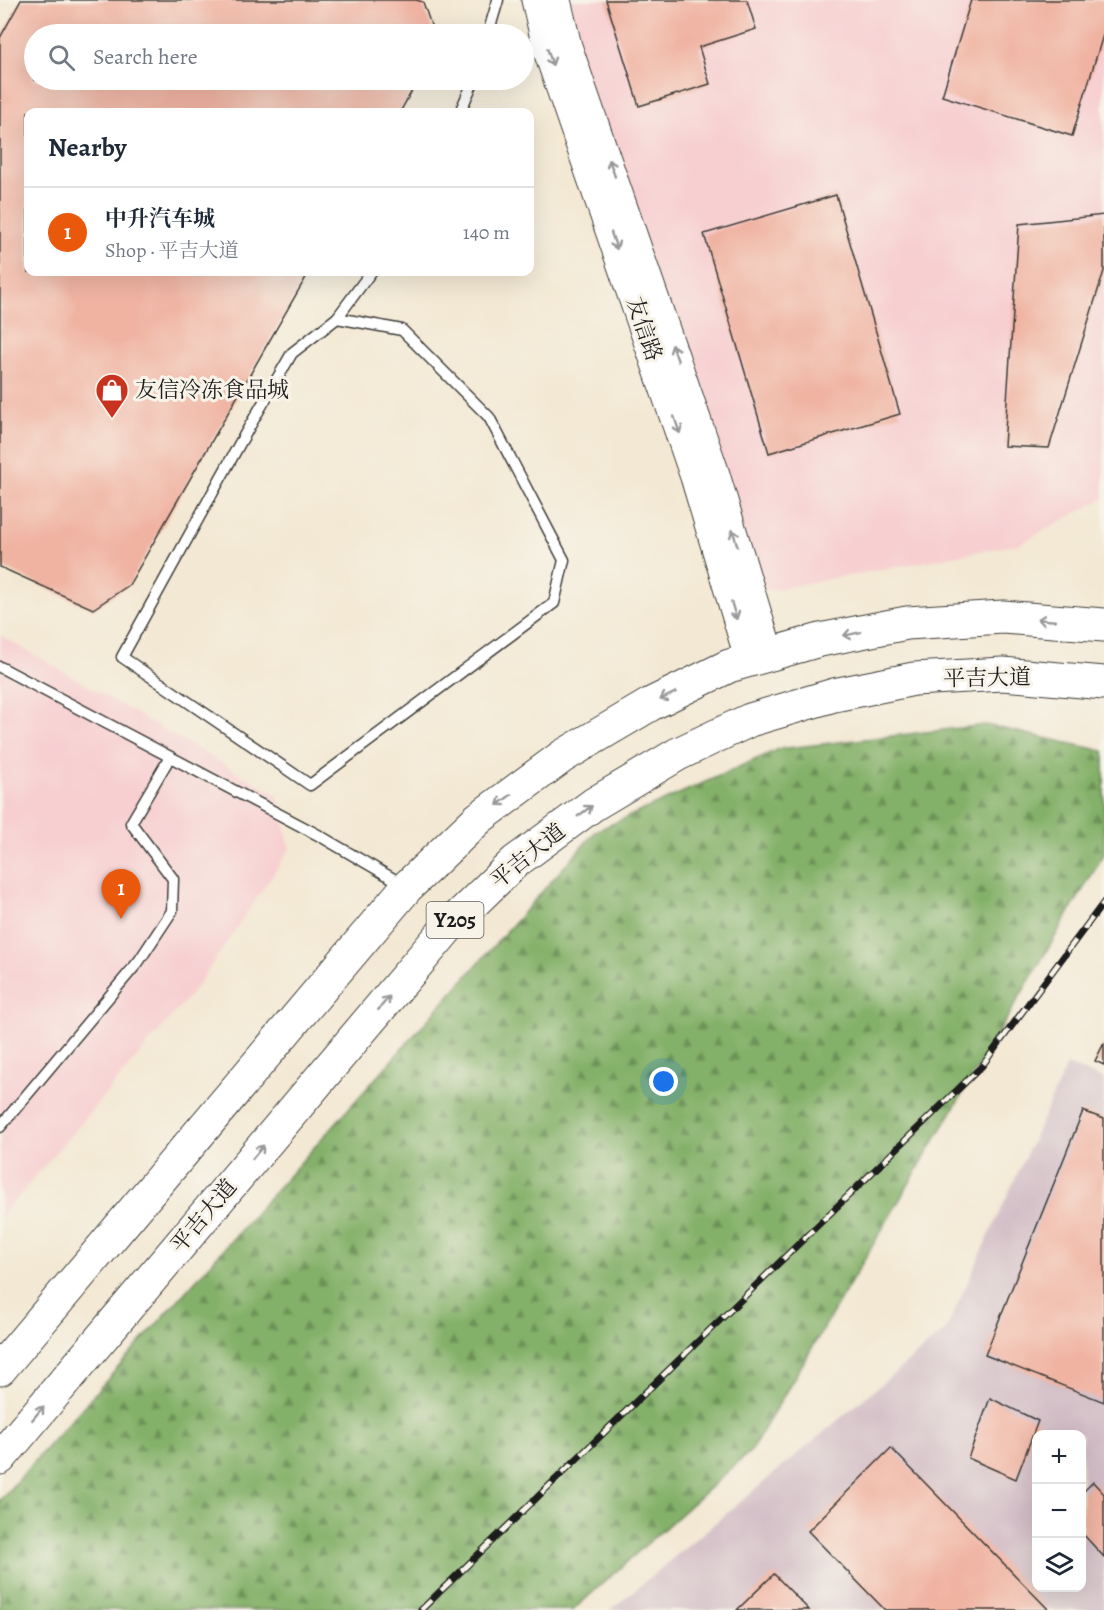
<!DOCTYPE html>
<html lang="en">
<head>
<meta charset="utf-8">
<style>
  :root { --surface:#fff; --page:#f6f6f7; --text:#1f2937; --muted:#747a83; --line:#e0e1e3; --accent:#ea580c }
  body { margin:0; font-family:Alegreya,"Noto Serif SC",serif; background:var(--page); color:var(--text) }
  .controls { position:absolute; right:18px; bottom:18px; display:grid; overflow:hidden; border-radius:12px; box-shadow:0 6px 24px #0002 }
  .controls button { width:54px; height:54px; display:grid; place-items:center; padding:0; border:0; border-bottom:2px solid var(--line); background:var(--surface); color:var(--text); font:30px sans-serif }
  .you { position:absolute; left:664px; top:1082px; width:21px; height:21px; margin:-15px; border:4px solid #fff; border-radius:50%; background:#1a73e8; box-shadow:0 0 0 9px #1a73e833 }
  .badge { display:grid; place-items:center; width:39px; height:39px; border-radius:50%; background:var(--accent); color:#fff; font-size:20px; font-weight:700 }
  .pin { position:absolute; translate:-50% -50px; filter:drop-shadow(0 2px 3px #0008) }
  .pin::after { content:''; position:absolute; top:32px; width:21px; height:18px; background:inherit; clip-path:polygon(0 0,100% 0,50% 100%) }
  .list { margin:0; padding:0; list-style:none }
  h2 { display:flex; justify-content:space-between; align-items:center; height:78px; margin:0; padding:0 24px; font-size:26px }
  h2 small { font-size:20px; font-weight:400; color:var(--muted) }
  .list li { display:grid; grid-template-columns:39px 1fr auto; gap:18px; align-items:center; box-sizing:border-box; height:90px; padding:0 24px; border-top:2px solid var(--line) }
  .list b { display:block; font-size:22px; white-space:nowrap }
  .list p { margin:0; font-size:20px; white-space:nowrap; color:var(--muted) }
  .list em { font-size:20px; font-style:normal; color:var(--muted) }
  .icon { flex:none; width:33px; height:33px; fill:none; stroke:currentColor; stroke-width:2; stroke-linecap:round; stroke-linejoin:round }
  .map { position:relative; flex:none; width:1104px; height:1610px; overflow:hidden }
  .search { position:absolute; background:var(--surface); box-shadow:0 6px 24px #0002; left:24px; top:24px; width:510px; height:66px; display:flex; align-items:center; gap:15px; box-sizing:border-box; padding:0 21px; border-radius:33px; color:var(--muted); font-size:22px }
  .panel { position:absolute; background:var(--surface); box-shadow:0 6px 24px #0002; left:24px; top:108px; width:510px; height:168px; border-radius:12px }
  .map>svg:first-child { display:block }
  .built { fill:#f7cfd1 }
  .industrial { fill:#d2bdc6; fill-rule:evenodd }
  .forest { fill:url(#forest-firs); stroke:#506642; stroke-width:1.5 }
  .building { fill:#f0b3a2 }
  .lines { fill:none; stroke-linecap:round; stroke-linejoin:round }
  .service-casing { stroke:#3c3b37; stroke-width:13 }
  .tertiary-casing { stroke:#3c3b37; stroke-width:29 }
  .primary-casing { stroke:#3c3b37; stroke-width:35 }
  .service { stroke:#fff; stroke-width:10 }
  .tertiary { stroke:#fff; stroke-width:27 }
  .primary { stroke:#fff; stroke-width:33 }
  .rail-casing { stroke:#1c1c1c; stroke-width:7 }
  .rail { stroke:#f7f3e8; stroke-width:4.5; stroke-dasharray:14; stroke-linecap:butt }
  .oneway { stroke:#999 }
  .labels { text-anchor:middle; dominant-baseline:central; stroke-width:6; stroke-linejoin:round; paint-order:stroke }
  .shield { fill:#f7f3e8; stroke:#5e5c59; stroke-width:1.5 }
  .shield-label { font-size:21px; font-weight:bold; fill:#1c1c1c }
  .street-label { font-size:22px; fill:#1c1c1c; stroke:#f7f3e8 }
  .poi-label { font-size:22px; fill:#1c1c1c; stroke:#f7f3e8; text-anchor:start }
</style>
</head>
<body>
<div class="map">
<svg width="1104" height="1610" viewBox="0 0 1104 1610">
  <defs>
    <pattern id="forest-firs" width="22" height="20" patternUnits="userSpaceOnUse" patternTransform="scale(1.5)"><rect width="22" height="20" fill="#84b169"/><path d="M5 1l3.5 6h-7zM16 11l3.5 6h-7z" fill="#6b8f56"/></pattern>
  </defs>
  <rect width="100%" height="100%" fill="#f7f3e8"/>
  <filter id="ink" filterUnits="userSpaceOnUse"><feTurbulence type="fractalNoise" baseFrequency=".0167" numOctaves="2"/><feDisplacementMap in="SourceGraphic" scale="12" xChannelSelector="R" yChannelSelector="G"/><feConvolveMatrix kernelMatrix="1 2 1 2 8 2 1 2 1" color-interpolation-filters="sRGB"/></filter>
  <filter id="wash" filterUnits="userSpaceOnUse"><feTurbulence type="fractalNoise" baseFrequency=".008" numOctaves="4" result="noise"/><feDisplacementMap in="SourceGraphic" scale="24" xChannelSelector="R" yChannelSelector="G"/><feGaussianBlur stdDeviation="1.35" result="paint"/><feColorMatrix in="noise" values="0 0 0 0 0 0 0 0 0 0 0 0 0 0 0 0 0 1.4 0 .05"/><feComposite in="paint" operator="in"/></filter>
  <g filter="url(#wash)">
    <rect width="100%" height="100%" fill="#f3e8d3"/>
    <g class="built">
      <path d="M560,0H1104V498L1019,544L771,590L749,580Z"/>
      <path d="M0,635L277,795L290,849L195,989L0,1218Z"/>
    </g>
    <path class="industrial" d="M1067,1065L1104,1079V1610H611L946,1330ZM1036,1434H1082V1588H1036Z"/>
    <path class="forest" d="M986,725L1104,751V854L751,1451L573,1610H0V1500L596,831L779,749Z"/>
    <g id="blocks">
      <g class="building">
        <path d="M21,0H416L423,2L434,34H34V80H418L400,112H28V272H309L129,585L93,609L0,567V38Z"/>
        <path d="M606,0H747L756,29L699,47L710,84L639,106Z"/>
        <path d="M971,0H1104V32L1072,136L942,96Z"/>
        <path d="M836,195L900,414L769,453L704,234Z"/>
        <path d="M1104,215V271L1049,448L1004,446L1019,224Z"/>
        <path d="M1104,1043V1065L1095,1061Z"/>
        <path d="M1083,1111L1104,1119V1402L985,1355Z"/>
        <path d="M990,1398L1038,1421L1016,1479L968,1458Z"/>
        <path d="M891,1448L1048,1609L1046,1610H885L808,1531Z"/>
        <path d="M1093,1482L1104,1494V1557L1082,1533V1493Z"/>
        <path d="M774,1574L809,1610H737Z"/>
      </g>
    </g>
  </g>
  <g filter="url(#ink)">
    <use href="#blocks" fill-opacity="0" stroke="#3c3b37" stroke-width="1.5"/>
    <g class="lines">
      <defs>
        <g id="service">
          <path d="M488,34L498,0"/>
          <path d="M460,112L474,80"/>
          <path d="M337,318L402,330L489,417L564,560L554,603L310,785L122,657L240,443L292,353Z"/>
          <path d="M337,318L371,272"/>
          <path d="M0,667L320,836L404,885"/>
          <path d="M0,1127L139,961L172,911L173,879L131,823L170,757"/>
        </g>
        <g id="tertiary">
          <path d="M535,0L547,51L694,477L749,661"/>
          <path d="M557,0L568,46L715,471L770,654"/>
        </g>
        <g id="primary">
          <path d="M0,1369L407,887L479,818L563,756L651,704L729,666L820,640L907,623L1003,617L1104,625"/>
          <path d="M0,1458L449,926L515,862L594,804L678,754L750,720L834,695L914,679L1003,674L1104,683"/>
        </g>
      </defs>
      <use href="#service" class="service-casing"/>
      <use href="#tertiary" class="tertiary-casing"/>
      <use href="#primary" class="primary-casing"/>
      <use href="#service" class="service"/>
      <use href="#tertiary" class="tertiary"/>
      <use href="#primary" class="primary"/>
      <defs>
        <path id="rail" d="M421,1610L982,1066L1104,902"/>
      </defs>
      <use href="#rail" class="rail-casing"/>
      <use href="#rail" class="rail"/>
    </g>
    <defs><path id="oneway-shaft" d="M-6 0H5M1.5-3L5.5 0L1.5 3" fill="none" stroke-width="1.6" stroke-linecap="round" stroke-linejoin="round" transform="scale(1.5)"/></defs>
    <g class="oneway">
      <use href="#oneway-shaft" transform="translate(550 57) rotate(72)"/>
      <use href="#oneway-shaft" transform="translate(612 168) rotate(-109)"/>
      <use href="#oneway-shaft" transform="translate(614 241) rotate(71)"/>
      <use href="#oneway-shaft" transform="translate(675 353) rotate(-109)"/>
      <use href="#oneway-shaft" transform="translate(677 425) rotate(71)"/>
      <use href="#oneway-shaft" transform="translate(735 538) rotate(-107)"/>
      <use href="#oneway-shaft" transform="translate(734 611) rotate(73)"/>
      <use href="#oneway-shaft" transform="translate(1046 620) rotate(-175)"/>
      <use href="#oneway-shaft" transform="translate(852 634) rotate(168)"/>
      <use href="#oneway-shaft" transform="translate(668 696) rotate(154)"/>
      <use href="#oneway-shaft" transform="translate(504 800) rotate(144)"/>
      <use href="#oneway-shaft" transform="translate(585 811) rotate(-36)"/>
      <use href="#oneway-shaft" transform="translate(384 1003) rotate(-50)"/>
      <use href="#oneway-shaft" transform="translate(258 1152) rotate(-50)"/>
      <use href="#oneway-shaft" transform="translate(38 1413) rotate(-50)"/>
    </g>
  </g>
  <defs>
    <symbol id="shop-pin" viewBox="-11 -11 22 30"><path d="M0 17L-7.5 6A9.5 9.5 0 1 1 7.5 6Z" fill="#c8321e" stroke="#f7f3e8"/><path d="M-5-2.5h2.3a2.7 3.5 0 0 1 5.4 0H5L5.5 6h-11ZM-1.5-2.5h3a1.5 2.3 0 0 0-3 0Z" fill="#fff"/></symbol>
  </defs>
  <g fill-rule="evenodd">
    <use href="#shop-pin" x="93" y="371" width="38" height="52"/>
  </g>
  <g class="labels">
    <rect class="shield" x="426.5" y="902" width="57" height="36" rx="4.5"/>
    <g class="shield-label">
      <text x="455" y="920">Y205</text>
    </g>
    <g class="street-label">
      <text transform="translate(644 329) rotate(71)">友信路</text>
      <text transform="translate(987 678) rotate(-1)">平吉大道</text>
      <text transform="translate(528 856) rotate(-39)">平吉大道</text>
      <text transform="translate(204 1216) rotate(-50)">平吉大道</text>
    </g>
    <g class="poi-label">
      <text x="135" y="390">友信冷冻食品城</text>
    </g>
  </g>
</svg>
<div class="controls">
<button>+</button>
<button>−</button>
<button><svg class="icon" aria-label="layers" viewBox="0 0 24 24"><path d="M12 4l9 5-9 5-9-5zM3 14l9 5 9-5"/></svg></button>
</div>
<div class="you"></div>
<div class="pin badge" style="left:121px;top:919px">1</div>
<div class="search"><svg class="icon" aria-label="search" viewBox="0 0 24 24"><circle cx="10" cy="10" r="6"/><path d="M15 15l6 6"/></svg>Search here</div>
<section class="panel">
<h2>Nearby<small></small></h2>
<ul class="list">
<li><span class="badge">1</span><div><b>中升汽车城</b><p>Shop · 平吉大道</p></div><em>140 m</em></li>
</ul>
</section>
</div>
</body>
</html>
